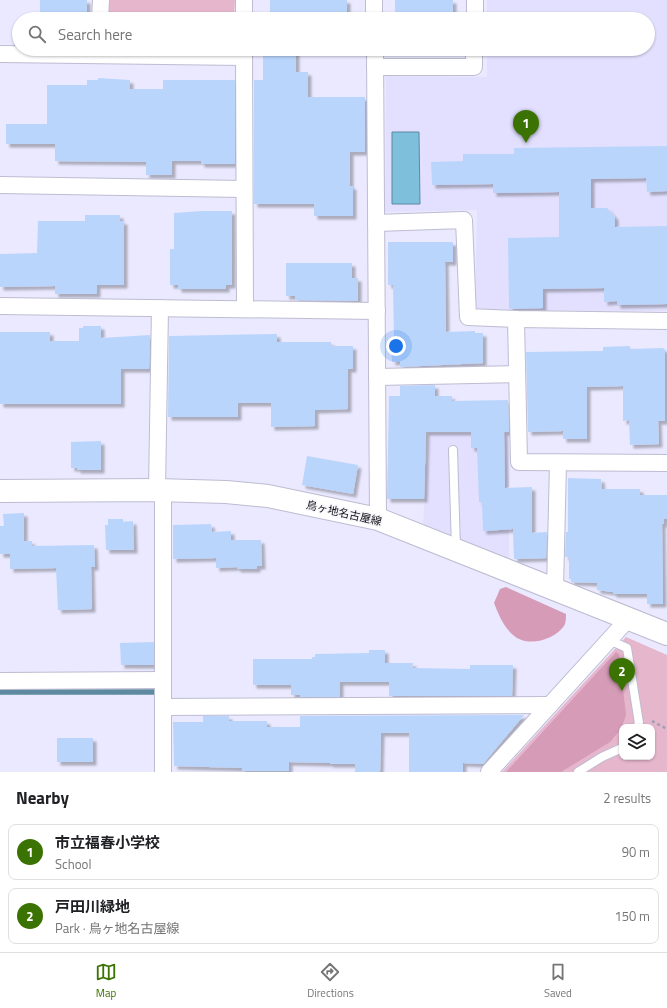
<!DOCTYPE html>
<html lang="en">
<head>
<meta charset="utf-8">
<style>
  :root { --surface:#fff; --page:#f6f6f6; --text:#202124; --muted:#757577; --line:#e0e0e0; --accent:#3b7302 }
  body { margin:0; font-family:"Titillium Web","Noto Sans JP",sans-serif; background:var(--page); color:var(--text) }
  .controls { position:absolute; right:12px; bottom:12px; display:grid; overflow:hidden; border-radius:8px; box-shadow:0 1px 3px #0004 }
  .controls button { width:36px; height:36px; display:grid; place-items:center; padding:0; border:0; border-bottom:1px solid var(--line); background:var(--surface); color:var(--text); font:20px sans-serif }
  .you { position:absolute; left:396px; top:346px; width:14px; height:14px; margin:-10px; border:3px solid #fff; border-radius:50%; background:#1a73e8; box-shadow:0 0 0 6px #1a73e833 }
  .badge { display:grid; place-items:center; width:26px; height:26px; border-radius:50%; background:var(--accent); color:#fff; font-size:13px; font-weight:700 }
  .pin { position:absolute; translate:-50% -33px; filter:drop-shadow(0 1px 2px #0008) }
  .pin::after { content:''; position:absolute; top:21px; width:14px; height:12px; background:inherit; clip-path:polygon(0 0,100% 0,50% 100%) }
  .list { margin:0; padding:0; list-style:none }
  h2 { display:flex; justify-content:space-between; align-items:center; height:52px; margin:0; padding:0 16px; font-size:17px }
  h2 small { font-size:13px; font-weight:400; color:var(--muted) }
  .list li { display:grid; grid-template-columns:26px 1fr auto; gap:12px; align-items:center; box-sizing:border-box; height:56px; margin:0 8px 8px; padding:0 8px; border:1px solid var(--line); border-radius:8px }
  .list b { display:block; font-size:15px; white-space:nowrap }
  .list p { margin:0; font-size:13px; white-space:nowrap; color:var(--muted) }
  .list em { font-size:13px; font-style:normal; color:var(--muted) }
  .icon { flex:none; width:22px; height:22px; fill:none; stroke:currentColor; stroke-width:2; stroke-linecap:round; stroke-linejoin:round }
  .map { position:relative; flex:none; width:667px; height:772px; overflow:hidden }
  .search { position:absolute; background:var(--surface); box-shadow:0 1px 3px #0004; left:12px; right:12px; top:12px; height:44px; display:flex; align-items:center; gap:10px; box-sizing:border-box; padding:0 14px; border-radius:22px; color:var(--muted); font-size:15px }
  .sheet { height:180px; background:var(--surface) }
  nav { display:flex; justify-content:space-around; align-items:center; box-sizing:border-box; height:56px; border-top:1px solid var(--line); background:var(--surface); font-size:11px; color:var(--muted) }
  nav a { display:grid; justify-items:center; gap:2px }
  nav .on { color:var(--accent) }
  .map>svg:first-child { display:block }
  .built { fill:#e2e0fe }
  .green { fill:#e5b6cc; fill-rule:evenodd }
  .forest { fill:#d59bb7 }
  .water { fill:#7ebfdb; stroke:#5d8aa0 }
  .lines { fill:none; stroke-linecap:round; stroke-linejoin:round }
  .stream { stroke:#5d8aa0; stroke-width:5.5 }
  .building { fill:#bad5fc; filter:url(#shadow) }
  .service-casing { stroke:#bdbcd1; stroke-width:10 }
  .minor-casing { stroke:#bdbcd1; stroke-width:18 }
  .secondary-casing { stroke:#bdbcd1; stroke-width:24 }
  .path { stroke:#a09fb0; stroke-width:2.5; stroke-dasharray:3 3; stroke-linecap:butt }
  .service { stroke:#fff; stroke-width:8 }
  .minor { stroke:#fff; stroke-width:16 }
  .secondary { stroke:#fff; stroke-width:22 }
  .labels { text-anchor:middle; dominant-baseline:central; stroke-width:3; stroke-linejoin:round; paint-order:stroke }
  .street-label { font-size:11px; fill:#111018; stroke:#f8f8fc }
</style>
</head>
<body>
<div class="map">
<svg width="667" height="772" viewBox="0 0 667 772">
  <defs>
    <filter id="shadow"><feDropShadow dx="3.5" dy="3.5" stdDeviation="1" flood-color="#0004"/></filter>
  </defs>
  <rect width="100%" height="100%" fill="#eae9ff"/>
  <g class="built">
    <path d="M487,0H667V311L475,310L477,210L385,212L386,76L487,77V49H648V19H487Z"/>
    <path d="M429,433H509V559L423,524Z"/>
  </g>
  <g class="green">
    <path d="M108,0H235L234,19H108Z"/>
    <path d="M626,637L667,655V772H502ZM622,727H652V757H622Z"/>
  </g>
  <g class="forest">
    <path d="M506,587L566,614C566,617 566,623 564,626C554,640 527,648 513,635C503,626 499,615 494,603L500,589Z"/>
    <path d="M616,652L619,654L626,715L621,729L610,742L561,772H506Z"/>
  </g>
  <path class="water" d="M392,132H419L420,204H392Z"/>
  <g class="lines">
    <path class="stream" d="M0,692H156"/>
  </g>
  <g class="building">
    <rect x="40" y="0" width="47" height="19"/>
    <path d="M270,0H347V19H311V16H270Z"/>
    <rect x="395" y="0" width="58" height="19"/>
    <path d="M263,49H296V72H308V97H365V152H350V186H353V216H314V204H254V80H263Z"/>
    <path d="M98,78L130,80V89H163V80H235V164H201V161H172V175H146V162L55,161V144H6V124H47V85H87V80H98Z"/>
    <path d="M667,146V191L647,192L646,178L591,179V208H607L615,217V227L667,226V304L617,305V301L604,302V288L543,289V308L509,309L508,238L559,237V192L493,193V184L432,185L431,162L463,161V154H514V148Z"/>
    <path d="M202,211H232V285H226V289H178V285H170V249H174V213Z"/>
    <path d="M85,215H120V221H124V285H97V294H55V286L0,287V254L37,253L38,221H85Z"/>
    <path d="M388,242H453V262H445L446,332L475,331V333H483V363L400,367V361L392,362L391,341H394L393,285H388Z"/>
    <path d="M286,263H352V278H358V301L295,300V296H286Z"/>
    <path d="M83,326H101V338L150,335L149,369H121V404H0V332H50V341H79V328H83Z"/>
    <path d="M277,334V342H331V346H353V369H348V409L315,410V426L271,427V403H238V417H168L169,336Z"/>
    <path d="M630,346V349L663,348L665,350V421H658L659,444L630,445L629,420L623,421V386L587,387V439H563V431L528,432L526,352L603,351V347Z"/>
    <path d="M435,385V396H452V401L508,400L509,432H504L505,488L532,487V533L547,532L546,558L514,559L513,529L483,531L482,502H479L477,448H471V432H426L424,499H387L389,396H400V386Z"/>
    <path d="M101,441V470H77V468H71V442Z"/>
    <path d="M307,456L358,465L353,494L302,485Z"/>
    <path d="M568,478L601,479L602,489H640V495H667V519H664V524H662L663,604H647V594H613V592L597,590V583L571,582V579H569V557H565L566,532H568Z"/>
    <path d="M24,513V541H32V546L94,545L95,567H91L92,609L58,610L56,568L10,569V554H0V526H4L3,514Z"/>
    <path d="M108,519H123V522L133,521L134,550H106L105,525H108Z"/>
    <path d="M211,524L212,532L231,531V540H261L262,566H257V569H237V567L216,568V558L173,559V525Z"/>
    <path d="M154,642V665H121L120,643Z"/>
    <path d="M369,650H385V663H413L412,668L470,669V665H513L512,696H389V682H340V697H300V695H291V685H253V659H312V657H315V654L369,653Z"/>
    <path d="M524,715L483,764L463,763V772H409V733H381L380,772H355V764H330V763L289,762V771H242V768L174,766L173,722H203V716H229V721H267V727H300V716Z"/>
    <rect x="57" y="738" width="36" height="24"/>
  </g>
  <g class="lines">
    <defs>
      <g id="service">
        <path d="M453,450L456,549"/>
        <path d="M609,640L627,648L639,723L637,727"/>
        <path d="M578,772L602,757L622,748"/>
      </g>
      <g id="minor">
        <path d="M244,0V19"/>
        <path d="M374,0V19"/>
        <path d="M100,19L101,0"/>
        <path d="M475,19V0"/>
        <path d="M244,49L245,309"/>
        <path d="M375,49L378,519"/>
        <path d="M0,54L244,57"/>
        <path d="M375,67H474V49"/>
        <path d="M0,185L244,189"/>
        <path d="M376,223L464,220L468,317L516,319L667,321"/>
        <path d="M0,306L377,311"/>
        <path d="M516,319L519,462L667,463"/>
        <path d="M377,377L517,374"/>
        <path d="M157,490L160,308"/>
        <path d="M163,490V772"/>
        <path d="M555,589L558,463"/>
        <path d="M0,681L163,680"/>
        <path d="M163,707L550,705"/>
        <path d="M489,772L629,618"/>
      </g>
      <path id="secondary" d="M0,491L157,490L226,492L268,496L378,519L667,634"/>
    </defs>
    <use href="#service" class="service-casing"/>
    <use href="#minor" class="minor-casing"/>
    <use href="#secondary" class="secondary-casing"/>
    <path class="path" d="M652,721L667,729"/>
    <use href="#service" class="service"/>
    <use href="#minor" class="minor"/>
    <use href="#secondary" class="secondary"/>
  </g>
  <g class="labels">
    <g class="street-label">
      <text transform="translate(344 513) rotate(13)">鳥ヶ地名古屋線</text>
    </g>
  </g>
</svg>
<div class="controls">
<button><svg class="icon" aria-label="layers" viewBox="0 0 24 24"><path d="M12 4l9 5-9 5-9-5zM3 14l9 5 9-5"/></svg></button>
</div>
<div class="you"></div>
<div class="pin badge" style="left:526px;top:143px">1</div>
<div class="pin badge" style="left:622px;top:691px">2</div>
<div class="search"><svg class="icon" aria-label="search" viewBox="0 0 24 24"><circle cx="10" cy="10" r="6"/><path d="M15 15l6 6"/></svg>Search here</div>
</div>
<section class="sheet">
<h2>Nearby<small>2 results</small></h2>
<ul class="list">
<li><span class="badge">1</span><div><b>市立福春小学校</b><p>School</p></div><em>90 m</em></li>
<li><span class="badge">2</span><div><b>戸田川緑地</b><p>Park · 鳥ヶ地名古屋線</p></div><em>150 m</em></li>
</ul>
</section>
<nav>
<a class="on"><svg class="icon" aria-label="map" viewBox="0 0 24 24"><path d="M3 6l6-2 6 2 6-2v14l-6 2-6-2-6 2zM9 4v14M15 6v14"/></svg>Map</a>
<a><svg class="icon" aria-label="directions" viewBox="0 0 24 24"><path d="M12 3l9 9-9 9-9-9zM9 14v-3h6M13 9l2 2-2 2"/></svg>Directions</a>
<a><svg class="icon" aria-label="saved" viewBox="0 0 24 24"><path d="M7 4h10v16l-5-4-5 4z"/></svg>Saved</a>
</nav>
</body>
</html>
